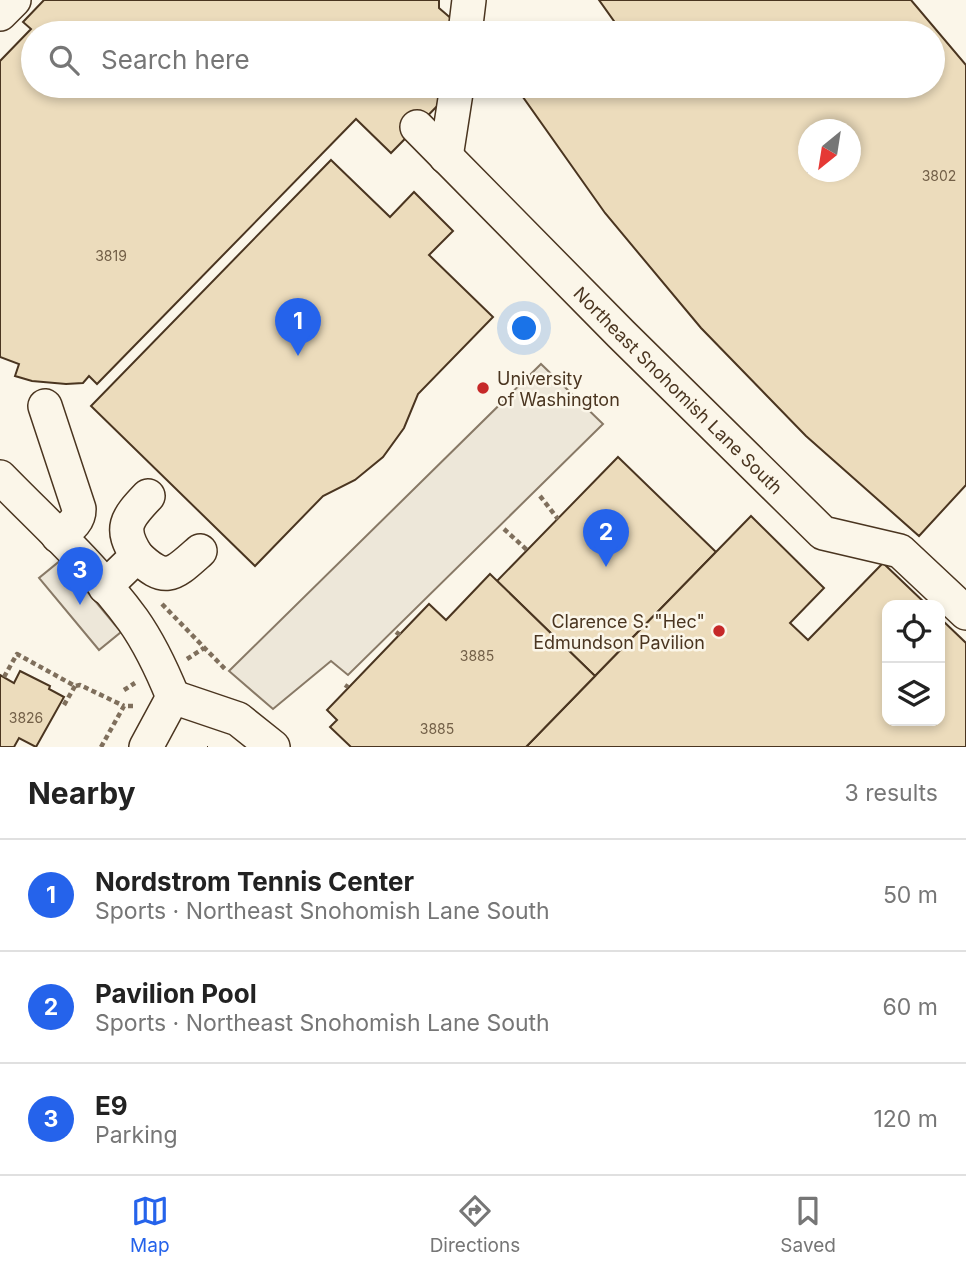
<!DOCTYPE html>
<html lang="en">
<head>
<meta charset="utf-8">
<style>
  :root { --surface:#fff; --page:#f2f2f2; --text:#222; --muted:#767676; --line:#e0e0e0; --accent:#2563eb }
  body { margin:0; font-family:Inter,sans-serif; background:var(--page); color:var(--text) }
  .controls { position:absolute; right:21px; bottom:21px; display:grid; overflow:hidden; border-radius:14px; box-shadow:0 4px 10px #0003 }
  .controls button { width:63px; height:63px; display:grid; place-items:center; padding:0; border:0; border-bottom:2px solid var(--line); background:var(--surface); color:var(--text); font:35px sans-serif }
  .compass { position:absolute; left:798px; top:119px; width:63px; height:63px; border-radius:50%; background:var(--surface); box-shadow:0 4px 10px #0003; rotate:210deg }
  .you { position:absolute; left:525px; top:329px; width:24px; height:24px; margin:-18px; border:5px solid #fff; border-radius:50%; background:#1a73e8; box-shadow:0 0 0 10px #1a73e833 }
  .badge { display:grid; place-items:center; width:46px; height:46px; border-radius:50%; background:var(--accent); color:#fff; font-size:23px; font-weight:700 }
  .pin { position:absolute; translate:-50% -58px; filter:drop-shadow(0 2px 4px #0008) }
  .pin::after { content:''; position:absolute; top:37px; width:24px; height:21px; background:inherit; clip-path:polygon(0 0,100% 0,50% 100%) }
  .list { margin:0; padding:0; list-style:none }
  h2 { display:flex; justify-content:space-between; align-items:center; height:91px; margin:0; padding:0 28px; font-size:30px }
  h2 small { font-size:23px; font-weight:400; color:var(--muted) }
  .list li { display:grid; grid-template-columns:46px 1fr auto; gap:21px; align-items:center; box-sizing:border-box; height:112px; padding:0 28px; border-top:2px solid var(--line) }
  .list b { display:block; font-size:26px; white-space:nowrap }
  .list p { margin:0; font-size:23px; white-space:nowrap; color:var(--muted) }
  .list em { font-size:23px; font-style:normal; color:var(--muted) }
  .icon { flex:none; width:38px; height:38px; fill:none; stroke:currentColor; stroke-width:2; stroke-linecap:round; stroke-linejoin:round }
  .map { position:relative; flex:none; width:966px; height:747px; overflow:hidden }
  .search { position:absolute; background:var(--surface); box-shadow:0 4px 10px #0003; left:21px; right:21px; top:21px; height:77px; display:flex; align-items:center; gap:18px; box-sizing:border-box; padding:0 24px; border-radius:38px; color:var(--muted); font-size:26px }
  .sheet { height:427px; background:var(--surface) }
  nav { display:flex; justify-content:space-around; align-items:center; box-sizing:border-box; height:98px; border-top:2px solid var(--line); background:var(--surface); font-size:19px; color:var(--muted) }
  nav a { display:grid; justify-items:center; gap:4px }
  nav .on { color:var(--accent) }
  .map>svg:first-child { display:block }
  .parking { fill:#ede7d9; stroke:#887966; stroke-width:2 }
  .building { fill:#ecdcbc; stroke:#4a3520; stroke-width:2; fill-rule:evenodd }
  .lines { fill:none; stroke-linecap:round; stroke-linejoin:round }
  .minor-casing { stroke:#4a3520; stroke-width:36 }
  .path { stroke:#7f6f5c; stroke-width:4.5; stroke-dasharray:5 3.5; stroke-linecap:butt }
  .minor { stroke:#fbf6e9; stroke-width:33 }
  .fence { stroke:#4a3520; stroke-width:2; stroke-dasharray:9 3.5; stroke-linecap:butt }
  .poi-dot { fill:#c62828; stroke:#fbf6e9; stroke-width:2.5 }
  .labels { text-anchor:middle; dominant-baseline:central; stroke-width:5; stroke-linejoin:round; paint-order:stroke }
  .number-label { font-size:14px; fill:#725f47 }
  .poi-label { font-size:18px; fill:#4a3520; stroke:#fbf6e9; text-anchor:start }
  .street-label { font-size:18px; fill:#4a3520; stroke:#fbf6e9 }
</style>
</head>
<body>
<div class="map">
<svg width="966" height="747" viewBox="0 0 966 747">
  <rect width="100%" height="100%" fill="#fbf6e9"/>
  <g class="parking">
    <path d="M541,364L603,424L348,675L331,661L273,709L229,671Z"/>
    <path d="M61,560L121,632L99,650L39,578Z"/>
  </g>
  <g class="building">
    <path d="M44,0H439V8L453,20L440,33H33V86H444L451,92L391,153L356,119L97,384L89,376L83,383L66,384L32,381L15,376L19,364L0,357V61L31,29L23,22Z"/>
    <path d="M599,0H911L966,65V485L919,536L806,436L701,328L605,213L518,90L525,86H933V33H601L616,24ZM808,130H850V172H808Z"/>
    <path d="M331,160L390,217L414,192L453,231L429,255L493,317L418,394L404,428L383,457L355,480L323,496L255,566L91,406Z"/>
    <path d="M618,457L716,552L595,676L497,581Z"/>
    <path d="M751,516L824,588L790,623L808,640L883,563L927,605H887V721H940V618L966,643V747H526Z"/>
    <path d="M490,574L595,676L526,747H351L330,727L337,720L327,710L429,604L446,620Z"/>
    <path d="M20,671L50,686L49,689L64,697L36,747L19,738L14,747H0V675L14,683Z"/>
  </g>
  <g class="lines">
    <defs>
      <g id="minor">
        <path d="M0,14L14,0"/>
        <path d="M465,33L469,0"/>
        <path id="s1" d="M417,127L621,334L823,533L900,551L966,613"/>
        <path d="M446,157L457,86"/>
        <path d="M45,406L79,509C79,523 68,528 58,536"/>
        <path d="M0,477C45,523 95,568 133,620C150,644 162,670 173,697"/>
        <path d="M137,556C166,584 173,575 200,551"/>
        <path d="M105,587L137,556C119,528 126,519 148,496"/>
        <path d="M173,697L238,719L273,747"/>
        <path d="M146,747L173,697"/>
      </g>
    </defs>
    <use href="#minor" class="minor-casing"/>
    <g class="path">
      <path d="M540,496L558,519"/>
      <path d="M504,529L527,550"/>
      <path d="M162,604L225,669"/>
      <path d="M396,632L400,635"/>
      <path d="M187,659L204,648"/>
      <path d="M4,677L17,654L75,686L80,685L124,706"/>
      <path d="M345,685L348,687"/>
      <path d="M124,690L135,683"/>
      <path d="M64,705L75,686"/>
      <path d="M101,747L124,706H134"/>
    </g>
    <use href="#minor" class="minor"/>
    <path class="fence" d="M207,747H208"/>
  </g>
  <g class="poi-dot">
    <circle cx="483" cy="388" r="7"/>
    <circle cx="719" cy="631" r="7"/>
  </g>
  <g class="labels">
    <g class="number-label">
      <text x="939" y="175">3802</text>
      <text x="111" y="255">3819</text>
      <text x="477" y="655">3885</text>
      <text x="26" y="717">3826</text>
      <text x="437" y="728">3885</text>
    </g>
    <g class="poi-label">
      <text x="497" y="378">University<tspan x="497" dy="21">of Washington</tspan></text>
      <text x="705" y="621" text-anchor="end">Clarence S. "Hec"<tspan x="705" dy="21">Edmundson Pavilion</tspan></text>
    </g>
    <g class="street-label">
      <text stroke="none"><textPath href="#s1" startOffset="371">Northeast Snohomish Lane South</textPath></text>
    </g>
  </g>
</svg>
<div class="controls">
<button><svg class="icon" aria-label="locate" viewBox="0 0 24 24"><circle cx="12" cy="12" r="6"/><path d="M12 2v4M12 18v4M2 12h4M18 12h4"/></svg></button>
<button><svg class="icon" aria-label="layers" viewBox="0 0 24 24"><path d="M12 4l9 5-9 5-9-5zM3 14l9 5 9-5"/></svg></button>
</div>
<svg class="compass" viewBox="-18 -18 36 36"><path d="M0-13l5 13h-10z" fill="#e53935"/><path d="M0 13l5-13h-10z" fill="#767676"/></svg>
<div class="you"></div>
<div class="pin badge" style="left:298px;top:356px">1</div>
<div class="pin badge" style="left:606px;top:567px">2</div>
<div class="pin badge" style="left:80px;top:605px">3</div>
<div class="search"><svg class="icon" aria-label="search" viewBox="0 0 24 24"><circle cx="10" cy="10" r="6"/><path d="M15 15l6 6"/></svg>Search here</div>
</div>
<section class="sheet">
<h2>Nearby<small>3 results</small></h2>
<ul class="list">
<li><span class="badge">1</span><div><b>Nordstrom Tennis Center</b><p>Sports · Northeast Snohomish Lane South</p></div><em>50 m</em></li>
<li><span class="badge">2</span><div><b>Pavilion Pool</b><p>Sports · Northeast Snohomish Lane South</p></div><em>60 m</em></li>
<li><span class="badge">3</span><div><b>E9</b><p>Parking</p></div><em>120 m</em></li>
</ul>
</section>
<nav>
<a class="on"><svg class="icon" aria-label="map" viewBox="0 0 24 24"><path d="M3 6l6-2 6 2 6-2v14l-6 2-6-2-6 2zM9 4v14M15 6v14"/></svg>Map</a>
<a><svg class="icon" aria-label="directions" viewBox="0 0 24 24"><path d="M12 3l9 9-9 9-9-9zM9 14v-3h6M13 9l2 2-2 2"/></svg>Directions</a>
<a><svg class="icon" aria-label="saved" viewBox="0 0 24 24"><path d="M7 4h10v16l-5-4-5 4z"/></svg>Saved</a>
</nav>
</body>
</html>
